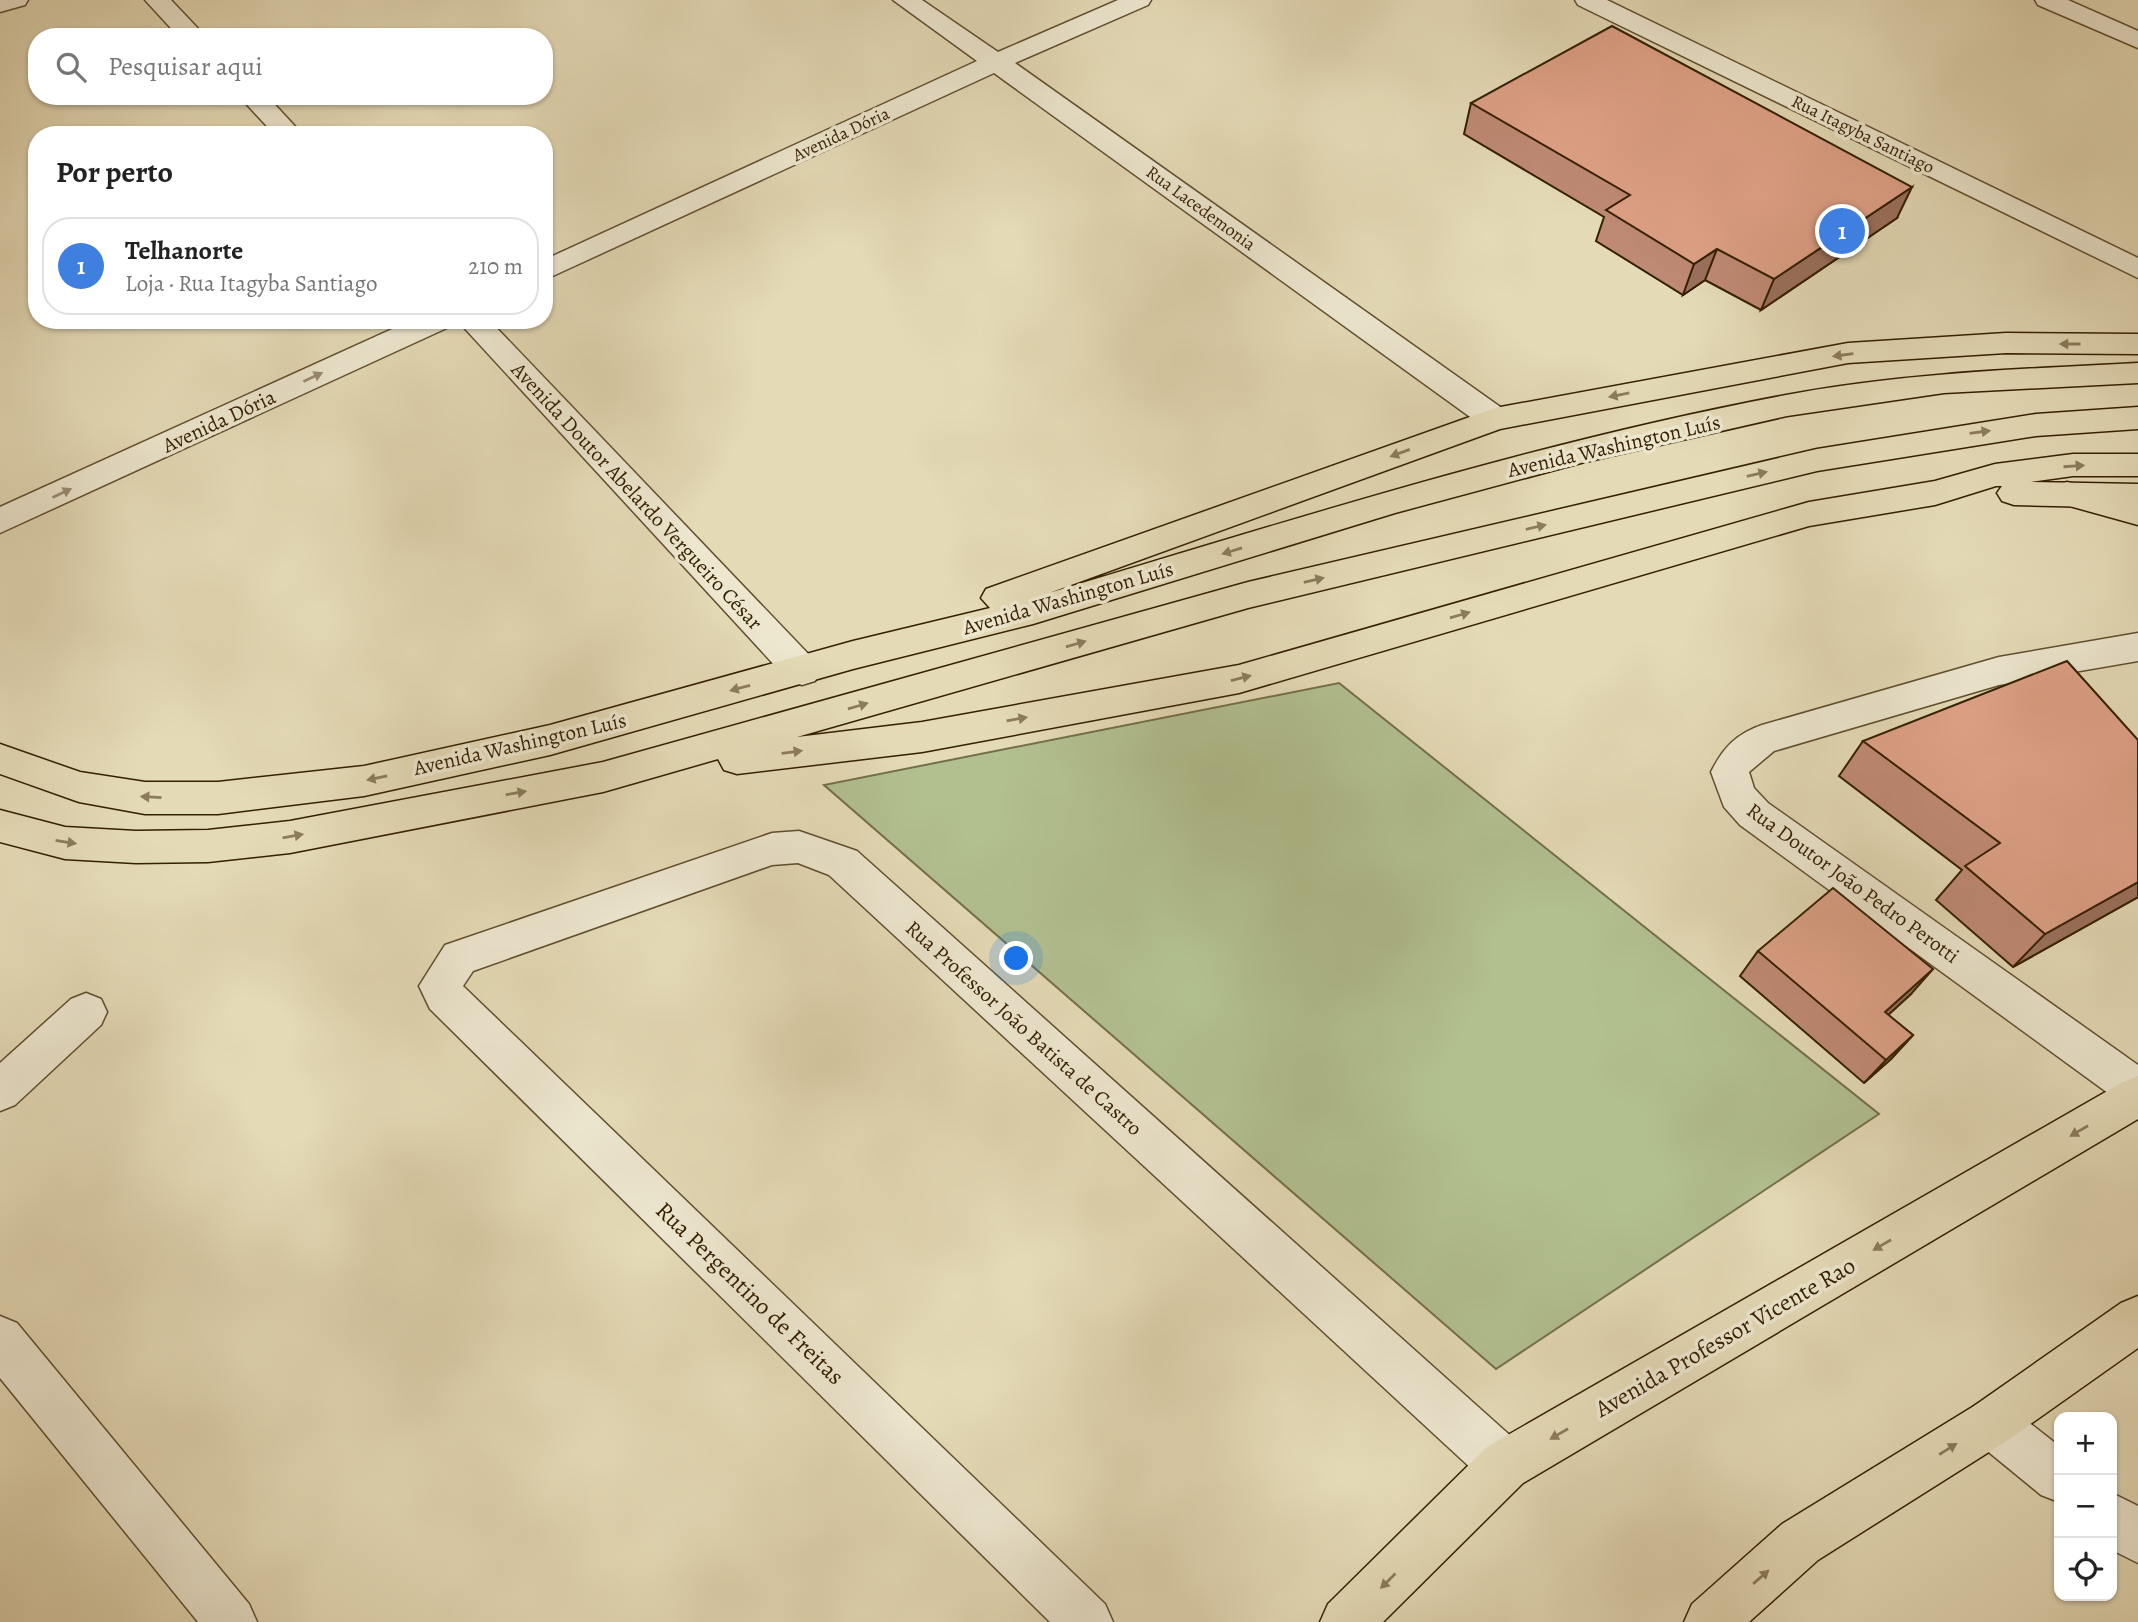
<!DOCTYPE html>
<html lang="pt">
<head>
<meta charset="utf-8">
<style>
  :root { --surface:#fff; --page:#f2f2f2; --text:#222; --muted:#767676; --line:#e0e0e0; --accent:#b45309 }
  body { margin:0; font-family:Alegreya,serif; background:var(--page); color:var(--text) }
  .controls { position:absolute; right:21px; bottom:21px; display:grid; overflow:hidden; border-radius:14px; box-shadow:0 2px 5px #0004 }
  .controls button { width:63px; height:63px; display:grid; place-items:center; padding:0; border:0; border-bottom:2px solid var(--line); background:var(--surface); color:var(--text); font:35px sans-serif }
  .you { position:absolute; left:1017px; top:959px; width:24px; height:24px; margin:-18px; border:5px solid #fff; border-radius:50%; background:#1a73e8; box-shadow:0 0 0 10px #1a73e833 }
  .badge { display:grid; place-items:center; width:46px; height:46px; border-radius:50%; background:var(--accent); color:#fff; font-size:23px; font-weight:700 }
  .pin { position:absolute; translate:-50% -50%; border:4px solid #fff; box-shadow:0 2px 7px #0006 }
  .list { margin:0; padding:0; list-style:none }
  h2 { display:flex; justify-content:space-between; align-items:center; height:91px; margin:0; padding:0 28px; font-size:30px }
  h2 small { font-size:23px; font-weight:400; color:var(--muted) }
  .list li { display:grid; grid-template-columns:46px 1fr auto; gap:21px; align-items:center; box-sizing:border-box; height:98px; margin:0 14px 14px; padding:0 14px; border:2px solid var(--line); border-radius:28px }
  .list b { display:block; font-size:26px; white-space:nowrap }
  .list p { margin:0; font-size:23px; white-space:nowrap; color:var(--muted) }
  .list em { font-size:23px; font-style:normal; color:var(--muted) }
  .icon { flex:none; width:38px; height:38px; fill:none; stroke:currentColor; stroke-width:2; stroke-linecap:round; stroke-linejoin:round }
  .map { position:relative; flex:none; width:2138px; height:1622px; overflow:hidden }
  .search { position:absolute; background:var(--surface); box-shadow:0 2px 5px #0004; left:28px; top:28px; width:525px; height:77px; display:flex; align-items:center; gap:18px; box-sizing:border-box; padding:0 24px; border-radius:28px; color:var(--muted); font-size:26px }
  .panel { position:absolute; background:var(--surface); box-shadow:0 2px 5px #0004; left:28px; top:126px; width:525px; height:203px; border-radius:28px }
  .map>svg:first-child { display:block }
  .green { fill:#b2c090; stroke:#737048; stroke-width:2 }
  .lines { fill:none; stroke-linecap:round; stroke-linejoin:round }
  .minor-casing { stroke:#604e2e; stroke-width:3 }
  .primary-casing { stroke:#341f00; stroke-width:3 }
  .trunk-casing { stroke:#341f00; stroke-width:3 }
  .minor { fill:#ede7d0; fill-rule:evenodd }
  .primary { fill:#e4dab6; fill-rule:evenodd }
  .trunk { fill:#e4dab6; fill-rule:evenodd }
  .wall { fill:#bf8a74; stroke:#341f00; stroke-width:2 }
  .shaded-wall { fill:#9b715e; stroke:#341f00; stroke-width:2 }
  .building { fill:#dea187; stroke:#341f00; stroke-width:2 }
  .oneway { fill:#8c7c5b }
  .oneway2 { fill:#9a8d72 }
  .labels { text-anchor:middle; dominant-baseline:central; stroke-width:7; stroke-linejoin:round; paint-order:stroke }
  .far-street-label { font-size:18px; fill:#341f00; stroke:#ede7d0 }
  .street-label { font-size:21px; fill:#341f00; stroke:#ede7d0 }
  .near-street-label { font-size:24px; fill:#341f00; stroke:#ede7d0 }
</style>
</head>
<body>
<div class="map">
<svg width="2138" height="1622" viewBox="0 0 2138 1622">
  <rect width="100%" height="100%" fill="#e4dab6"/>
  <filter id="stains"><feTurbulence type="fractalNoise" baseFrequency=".00286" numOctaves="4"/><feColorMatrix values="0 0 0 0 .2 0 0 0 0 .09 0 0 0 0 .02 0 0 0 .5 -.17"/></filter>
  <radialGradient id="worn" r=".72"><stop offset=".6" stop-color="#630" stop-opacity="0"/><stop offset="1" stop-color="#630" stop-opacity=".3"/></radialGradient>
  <path class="green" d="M1339,683L1879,1114L1496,1369L824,785Z"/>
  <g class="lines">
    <defs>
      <g id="minor">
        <path d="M0,0H28L25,5L0,12Z"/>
        <path d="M145,0H171L206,37H179Z"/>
        <path d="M893,0H922L998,52L1118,0H1151L1148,5L1015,63L1506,411L1511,419L1506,427L1495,430L1484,427L994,73L544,280V260L977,61Z"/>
        <path d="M1575,0H1607L2138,258V278L1578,5Z"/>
        <path d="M2035,0H2068L2138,31V48L2038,5Z"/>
        <path d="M239,96H267L303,135H275Z"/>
        <path d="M412,320H453L449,327L0,533V507Z"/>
        <path d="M457,320H489L815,661L820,671L815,681L802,685L789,681Z"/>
        <path d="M2138,633V661L1999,685L1774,751L1749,772L1754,788L1768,803L2138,1065V1110L2123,1104L1740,825L1724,807L1711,772C1723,748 1736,734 1762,725L1999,657Z"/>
        <path d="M799,831L857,851L1523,1447L1530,1465L1523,1483L1505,1490L1487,1483L829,875L798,863L772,865L473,971L463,986L1105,1604L1113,1622H1050L430,1009L419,986L445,945L772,833Z"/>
        <path d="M86,993L101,999L107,1012L101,1025L15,1105L0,1111V1063L71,999Z"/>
        <path d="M0,1316L17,1323L249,1604L257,1622H198L0,1378Z"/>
        <path d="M1991,1399L2008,1406L2059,1446V1502L2041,1495L1974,1440L1967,1423L1974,1406Z"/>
        <path d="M2112,1493L2138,1506V1563L2112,1550Z"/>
      </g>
      <g id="primary">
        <path d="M2067,482L2138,501V525L2055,502L2050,494L2055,486Z"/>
        <path d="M2138,1076V1119L1523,1483L1383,1622H1320L1328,1604L1487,1447L2123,1082Z"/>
        <path d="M2138,1296V1348L2008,1440L1818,1560L1749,1622H1684L1692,1604L1782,1524L1974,1406L2121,1303Z"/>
      </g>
      <g id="trunk">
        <path d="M2006,333L2138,334V354L2006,353L1848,363L1500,429L1049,593C1292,520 1536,442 1786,395C1902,373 2020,369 2138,363V383L1944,393L1787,416L1581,463L1395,513L1033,624L853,669L550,755L364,796L218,814H145L79,802L0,774V744L80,772L145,782H218L364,766L550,725L853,641L990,608L981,598L986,589L1495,408L1848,343Z"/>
        <path d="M2138,407V429L2036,436L1817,471L1248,608L797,737L922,722L1239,665L1809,502L1935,481L1995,464L2073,454H2138V476H2073L2031,482L2138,484V508L2014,505L2002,501L1997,493L2002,486H1996L1935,505L1809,526L1239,693L922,752L737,774L724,770L718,759L603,792L290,853L208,862L136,863L65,859L0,842V810L65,827L136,831L208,830L290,821L603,762L1248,582L1817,449L2036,414Z"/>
      </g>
    </defs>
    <use href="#minor" class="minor-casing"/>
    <use href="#primary" class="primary-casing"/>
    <use href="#trunk" class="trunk-casing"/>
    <use href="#minor" class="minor"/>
    <use href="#primary" class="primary"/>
    <use href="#trunk" class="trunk"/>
  </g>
  <g class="wall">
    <path d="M1471,103L1897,218L1761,310L1705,280L1683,295L1596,241L1604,217L1464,134Z"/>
    <path d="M2138,740V897L2013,967L1936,900L1962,870L1839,776L1863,741Z"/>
    <path d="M1758,951L1911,994L1888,1015L1913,1035L1891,1059L1864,1083L1740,976Z"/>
  </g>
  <g class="shaded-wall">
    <path d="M1912,187L1897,218L1761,310L1774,279Z"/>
    <path d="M1717,249L1705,280L1683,295L1694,264Z"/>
    <path d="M2138,882V897L2013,967L2045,934Z"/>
    <path d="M1933,969L1911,994L1864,1037L1885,1012Z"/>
    <path d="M1913,1035L1891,1059L1864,1083L1886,1060Z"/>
  </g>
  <g class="building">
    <path d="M1612,26L1912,187L1774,279L1717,249L1694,264L1606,210L1630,195L1471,103Z"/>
    <path d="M2067,661L2138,740V882L2045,934L1965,866L2000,843L1863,741Z"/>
    <path d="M1833,888L1933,969L1885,1012L1913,1035L1886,1060L1758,951Z"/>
  </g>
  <defs><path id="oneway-solid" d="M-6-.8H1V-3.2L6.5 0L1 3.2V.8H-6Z" transform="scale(1.75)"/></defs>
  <g class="oneway">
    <use href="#oneway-solid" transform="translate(2070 344) rotate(-180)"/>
    <use href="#oneway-solid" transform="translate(1843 355) rotate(172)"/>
    <use href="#oneway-solid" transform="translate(1619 395) rotate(169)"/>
    <use href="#oneway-solid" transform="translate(1980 432) rotate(-8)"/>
    <use href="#oneway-solid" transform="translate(1400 453) rotate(160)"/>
    <use href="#oneway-solid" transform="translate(2074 466) rotate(-4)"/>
    <use href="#oneway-solid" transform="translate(1757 474) rotate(-13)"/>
    <use href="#oneway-solid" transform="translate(1536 527) rotate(-13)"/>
    <use href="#oneway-solid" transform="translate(1232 551) rotate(163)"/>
    <use href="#oneway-solid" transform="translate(1314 580) rotate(-13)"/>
    <use href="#oneway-solid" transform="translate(1460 615) rotate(-16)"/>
    <use href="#oneway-solid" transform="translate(1076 644) rotate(-16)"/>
    <use href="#oneway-solid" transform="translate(1241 678) rotate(-14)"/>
    <use href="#oneway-solid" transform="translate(740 688) rotate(165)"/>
    <use href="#oneway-solid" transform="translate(858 706) rotate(-16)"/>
    <use href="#oneway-solid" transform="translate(1017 719) rotate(-10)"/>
    <use href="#oneway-solid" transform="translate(792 752) rotate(-7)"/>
    <use href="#oneway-solid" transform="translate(377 778) rotate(168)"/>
    <use href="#oneway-solid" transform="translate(516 793) rotate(-10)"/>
    <use href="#oneway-solid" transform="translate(151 797) rotate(-177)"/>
    <use href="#oneway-solid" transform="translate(293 836) rotate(-10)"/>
    <use href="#oneway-solid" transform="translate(66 842) rotate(9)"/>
    <use href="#oneway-solid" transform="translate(2079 1131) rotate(150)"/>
    <use href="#oneway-solid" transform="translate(1882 1245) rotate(150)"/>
    <use href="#oneway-solid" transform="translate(1559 1434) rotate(150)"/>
    <use href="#oneway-solid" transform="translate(1948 1449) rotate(-32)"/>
    <use href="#oneway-solid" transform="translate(1761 1577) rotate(-41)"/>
    <use href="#oneway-solid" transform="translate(1388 1581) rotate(135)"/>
  </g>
  <g class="oneway2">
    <use href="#oneway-solid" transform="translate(313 377) rotate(-25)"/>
    <use href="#oneway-solid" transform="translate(62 493) rotate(-25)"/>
  </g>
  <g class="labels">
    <g class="far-street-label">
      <text transform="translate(841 134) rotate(-25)">Avenida Dória</text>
      <text transform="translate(1863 134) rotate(26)">Rua Itagyba Santiago</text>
      <text transform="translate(1201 208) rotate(36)">Rua Lacedemonia</text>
    </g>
    <g class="street-label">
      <text transform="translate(219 421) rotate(-25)">Avenida Dória</text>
      <text transform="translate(1614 446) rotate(-13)">Avenida Washington Luís</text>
      <text transform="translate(637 496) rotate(47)">Avenida Doutor Abelardo Vergueiro César</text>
      <text transform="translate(1068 598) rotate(-16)">Avenida Washington Luís</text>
      <text transform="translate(520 744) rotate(-13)">Avenida Washington Luís</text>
      <text transform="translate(1853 883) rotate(36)">Rua Doutor João Pedro Perotti</text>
      <text transform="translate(1024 1028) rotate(42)">Rua Professor João Batista de Castro</text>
    </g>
    <g class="near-street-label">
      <text transform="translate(750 1293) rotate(44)">Rua Pergentino de Freitas</text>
      <text transform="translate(1725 1337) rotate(-30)">Avenida Professor Vicente Rao</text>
    </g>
  </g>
  <rect width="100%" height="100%" filter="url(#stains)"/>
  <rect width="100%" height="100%" fill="url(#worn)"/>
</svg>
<div class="controls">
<button>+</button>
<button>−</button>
<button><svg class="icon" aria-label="locate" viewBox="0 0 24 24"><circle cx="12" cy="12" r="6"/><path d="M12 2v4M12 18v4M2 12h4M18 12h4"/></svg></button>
</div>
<div class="you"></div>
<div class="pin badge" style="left:1842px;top:231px;background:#3f7fe0">1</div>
<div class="search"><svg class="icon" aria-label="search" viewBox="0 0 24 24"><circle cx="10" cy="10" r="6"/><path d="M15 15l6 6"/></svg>Pesquisar aqui</div>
<section class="panel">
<h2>Por perto<small></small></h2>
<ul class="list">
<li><span class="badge" style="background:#3f7fe0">1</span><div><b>Telhanorte</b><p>Loja · Rua Itagyba Santiago</p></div><em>210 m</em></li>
</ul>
</section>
</div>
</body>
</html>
